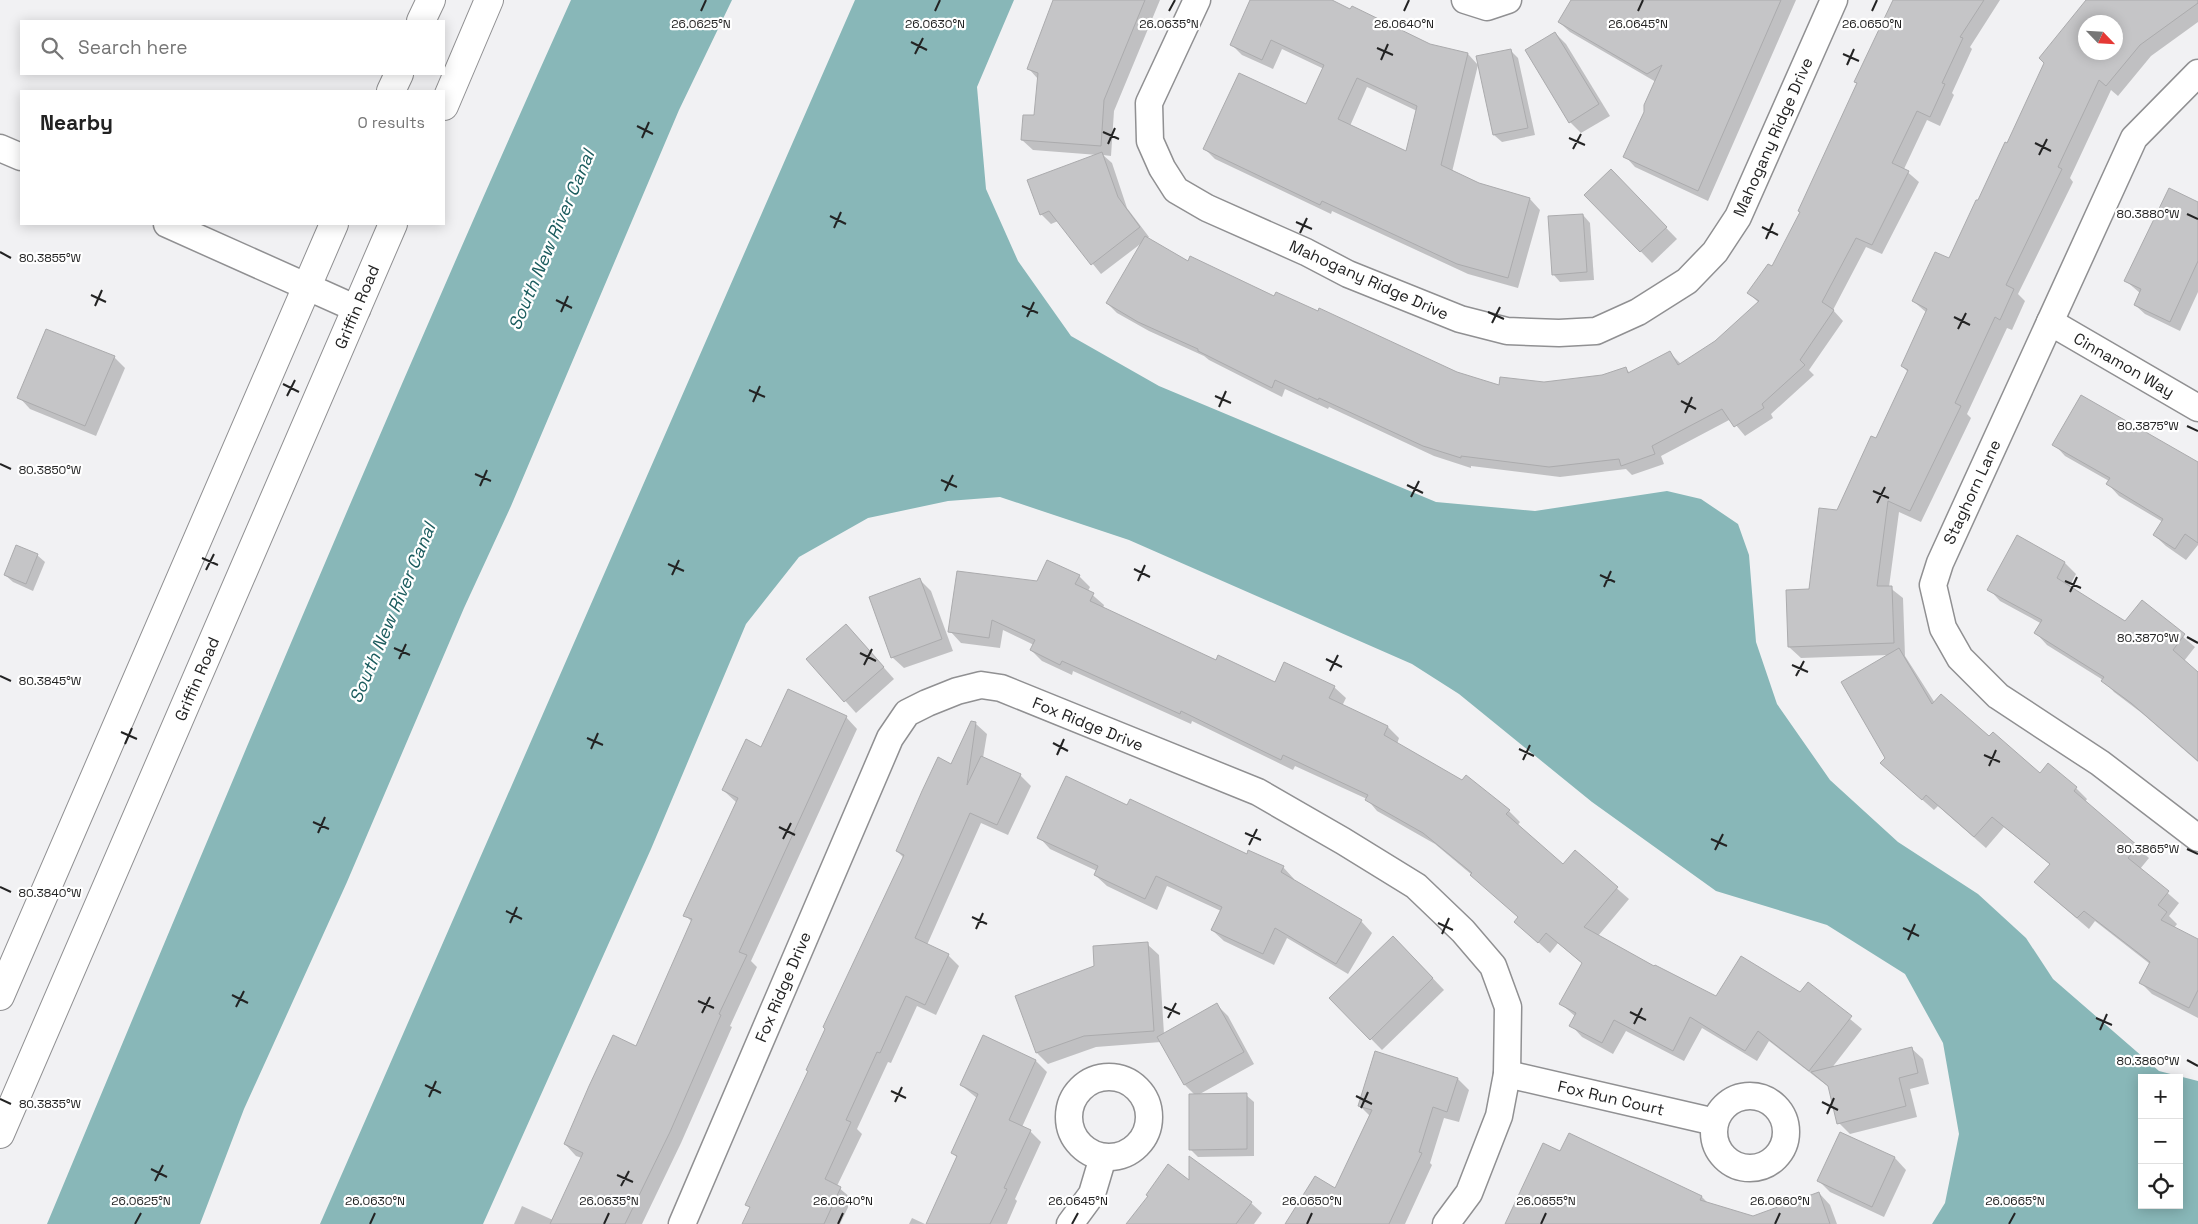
<!DOCTYPE html>
<html lang="en">
<head>
<meta charset="utf-8">
<style>
  :root { --surface:#fff; --page:#f6f6f6; --text:#222; --muted:#767676; --line:#e0e0e0 }
  body { margin:0; font-family:"Space Grotesk",sans-serif; background:var(--page); color:var(--text) }
  .controls { position:absolute; right:15px; bottom:15px; display:grid; overflow:hidden; border-radius:0px; box-shadow:0 2px 12px #0003 }
  .controls button { width:45px; height:45px; display:grid; place-items:center; padding:0; border:0; border-bottom:1px solid var(--line); background:var(--surface); color:var(--text); font:25px sans-serif }
  .compass { position:absolute; left:2078px; top:15px; width:45px; height:45px; border-radius:50%; background:var(--surface); box-shadow:0 2px 12px #0003; rotate:115deg }
  .list { margin:0; padding:0; list-style:none }
  h2 { display:flex; justify-content:space-between; align-items:center; height:65px; margin:0; padding:0 20px; font-size:21px }
  h2 small { font-size:16px; font-weight:400; color:var(--muted) }
  .icon { flex:none; width:28px; height:28px; fill:none; stroke:currentColor; stroke-width:2; stroke-linecap:round; stroke-linejoin:round }
  .map { position:relative; flex:none; width:2198px; height:1224px; overflow:hidden }
  .search { position:absolute; background:var(--surface); box-shadow:0 2px 12px #0003; left:20px; top:20px; width:425px; height:55px; display:flex; align-items:center; gap:12px; box-sizing:border-box; padding:0 18px; border-radius:0px; color:var(--muted); font-size:19px }
  .panel { position:absolute; background:var(--surface); box-shadow:0 2px 12px #0003; left:20px; top:90px; width:425px; height:135px; border-radius:0px }
  .map>svg:first-child { display:block }
  .water { fill:#88b7b8; fill-rule:evenodd }
  .shadow { fill:#0003; fill-rule:evenodd }
  .building { fill:#c5c5c7; stroke:#ababad; fill-rule:evenodd }
  .lines { fill:none; stroke-linecap:round; stroke-linejoin:round }
  .street-casing { stroke:#909092; stroke-width:29 }
  .primary-casing { stroke:#909092; stroke-width:30 }
  .street { stroke:#fff; stroke-width:26 }
  .primary { stroke:#fff; stroke-width:28 }
  .ticks { fill:none; stroke:#232323; stroke-width:2 }
  .labels { text-anchor:middle; dominant-baseline:central; stroke-width:4.5; stroke-linejoin:round; paint-order:stroke }
  .street-label { font-size:16px; fill:#232323; stroke:#fff }
  .water-label { font-size:18px; font-style:italic; fill:#1b5c5e; stroke:#fff }
  .ticks-label { font-size:12px; text-anchor:middle; fill:#232323; stroke:#fff; stroke-width:4.5; stroke-linejoin:round; paint-order:stroke }
</style>
</head>
<body>
<div class="map">
<svg width="2198" height="1224" viewBox="0 0 2198 1224">
  <rect width="100%" height="100%" fill="#f1f1f3"/>
  <g class="water">
    <path d="M571,0H732L679,110L511,506L464,608L347,882L244,1109L200,1224H47C218,814 389,405 571,0Z"/>
    <path d="M855,0H1014L977,87L986,189L1018,261L1071,336L1159,386L1436,502L1535,511L1667,491L1701,499L1738,524L1749,555L1756,642L1777,704L1830,780L1898,842L1978,894L2026,938L2053,979L2159,1071L2198,1081V1224H1932L1945,1203L1959,1134L1943,1043L1905,974L1827,925L1716,891L1592,802L1459,694L1412,664L1129,540L1000,497L948,501L868,518L799,557L746,624L651,849L483,1224H320ZM2142,1078H2179V1205H2142Z"/>
  </g>
  <g class="shadow">
    <path d="M1054,0H1160L1114,111L1111,156L1103,155L1112,163L1127,208L1149,237L1147,238L1188,262L1456,373L1500,386L1602,377L1626,369L1630,373L1670,353L1681,364L1715,342L1759,303L1749,293L1772,268L1802,212L1858,84L1855,81L1894,0H2000L1970,47L1972,49L1952,93L1954,95L1940,126L1927,120L1904,169L1919,182L1882,254L1866,247L1833,310L1843,321L1809,370L1814,375L1771,414L1773,418L1745,436L1731,419L1661,456L1664,464L1632,475L1626,469L1560,477L1471,466V468L1434,456L1329,407L1328,409L1285,389L1282,397L1209,360L1204,356L1149,331L1117,313L1107,303L1143,242L1101,274L1058,221L1051,224L1041,214L1098,155L1033,150L1022,140L1035,117L1038,79L1029,69Z"/>
    <path d="M1252,0H1329L1430,45L1468,54L1478,65L1452,172L1479,185L1530,199L1540,210L1518,288L1468,274L1332,211L1331,214L1215,159L1205,149L1307,106L1324,69L1282,49L1273,69L1242,55L1231,44ZM1367,87L1417,111L1407,152L1350,126Z"/>
    <path d="M1572,0H1796L1708,201L1635,167L1625,156L1646,112L1656,82L1570,32L1559,22Z"/>
    <path d="M2088,0H2198V22L2151,56L2118,96L2111,90L2070,178L2073,182L2018,294L2025,301L2012,330L2007,328L1967,414L1971,418L1921,522L1899,512L1889,587L1903,598L1905,656L1935,703L1989,738L2040,775L2076,788L2087,799L2085,802L2149,858L2140,869L2179,903L2169,916L2177,924L2174,928L2198,940V1018L2152,994L2141,983L2150,964L2095,921L2089,929L2047,893L2036,882L2051,865L2004,827L1986,848L1938,806L1934,810L1893,774L1887,758L1889,655L1801,658L1789,647L1810,590L1908,372L1902,366L1927,313L1913,301L1949,260L2007,145ZM2086,22H2116V52H2086Z"/>
    <path d="M1555,33L1566,44L1610,116L1581,133L1570,122Z"/>
    <path d="M1510,50L1518,58L1535,135L1502,142L1494,135L1478,57Z"/>
    <path d="M1611,171L1677,239L1652,263L1586,195Z"/>
    <path d="M2198,203V292L2180,331L2145,314L2135,305L2140,293L2126,281Z"/>
    <path d="M1583,215L1590,223L1594,280L1560,282L1553,274Z"/>
    <path d="M114,357L125,368L96,436L30,409L19,397Z"/>
    <path d="M2054,444L2198,464V545L2186,560L2166,546L2154,535L2163,522L2119,496L2108,484L2109,481L2065,456Z"/>
    <path d="M37,555L45,562L33,591L13,582L5,575Z"/>
    <path d="M2065,563L2076,574L2069,587L2126,623L2142,602L2195,647L2184,661L2198,674V762L2143,714L2114,692L2103,680L2047,645L2036,633L2042,624L2000,601L1989,589Z"/>
    <path d="M1079,576L1090,587L1088,591L1104,605L1103,608L1216,661L1275,683L1334,687L1346,698L1342,706L1388,727L1399,738L1397,744L1509,811L1520,822L1517,826L1563,866L1575,852L1629,899L1598,936L1655,968L1716,998L1800,994L1808,984L1862,1029L1831,1069L1911,1048L1923,1059L1929,1084L1910,1089L1917,1117L1850,1134L1839,1123L1830,1088L1769,1041L1757,1061L1702,1028L1684,1061L1626,1031L1613,1054L1582,1037L1571,1025L1576,1017L1561,1004L1583,964L1558,943L1550,953L1516,922L1519,918L1472,875L1435,844L1377,811L1367,799L1295,766L1293,770L1192,721L1191,724L1073,671L1072,675L1042,661L1031,650L1034,645L1003,630L1000,648L961,643L950,631L1038,583Z"/>
    <path d="M920,580L931,591L953,651L904,668L892,657Z"/>
    <path d="M846,625L894,679L856,713L808,659Z"/>
    <path d="M846,717L857,729L751,961L757,967L730,1026L732,1027L681,1143L642,1224H514L522,1206L553,1220L582,1158L576,1156L565,1144L636,1047L692,922L685,915L737,803L723,790L762,748Z"/>
    <path d="M976,724L987,734L983,758L1020,775L1031,786L1008,835L981,823L927,945L948,955L959,966L936,1015L917,1006L891,1063L888,1062L857,1129L862,1134L837,1186L852,1199L840,1224H743L751,1208L747,1204L809,1071L904,858L897,851Z"/>
    <path d="M1128,806L1247,855L1283,867L1294,879L1293,881L1361,921L1372,933L1348,974L1287,938L1274,965L1224,941L1212,930L1221,911L1167,886L1157,910L1107,886L1095,875L1097,871L1050,849L1039,837Z"/>
    <path d="M1147,944L1159,955L1164,1034L1216,1004L1228,1016L1254,1064L1198,1095H1246L1254,1102V1156L1198,1157L1190,1149L1195,1095L1185,1085L1161,1042L1096,1047L1048,1064L1037,1053L1016,997L1095,967Z"/>
    <path d="M1405,949L1444,990L1382,1050L1331,998Z"/>
    <path d="M984,1037L1036,1061L1047,1072L1022,1127L1030,1131L1041,1142L1015,1199L1017,1201L1007,1224H927L958,1158L952,1153L978,1099L961,1085Z"/>
    <path d="M1458,1079L1469,1090L1459,1122L1444,1118L1430,1163L1432,1165L1405,1224H1290L1336,1190L1370,1116L1359,1105Z"/>
    <path d="M1841,1133L1895,1158L1906,1170L1884,1217L1830,1192L1819,1181Z"/>
    <path d="M1561,1153L1702,1197L1709,1204L1766,1224H1513Z"/>
    <path d="M1190,1182L1251,1203L1262,1213L1254,1224H1129Z"/>
    <path d="M1819,1193L1830,1205L1837,1224H1773Z"/>
    <path d="M912,1218L925,1224H909Z"/>
  </g>
  <g class="building">
    <path d="M1053,0H1145L1104,100L1101,146L1021,140L1023,115H1034L1038,73L1027,69Z"/>
    <path d="M1250,0H1332L1350,9L1352,6L1430,44L1468,53L1441,165L1479,183L1530,198L1508,278L1457,264L1322,201L1320,205L1203,149L1239,73L1306,104L1324,65L1271,40L1262,60L1230,45ZM1357,78L1417,106L1406,151L1338,119Z"/>
    <path d="M1571,0H1781L1698,191L1623,157L1644,112V105L1662,65L1647,74L1558,22Z"/>
    <path d="M1893,0H1984L1960,37L1963,38L1942,83L1945,84L1930,117L1917,111L1892,163L1909,171L1872,245L1856,238L1822,302L1834,310L1800,360L1805,365L1762,404L1764,408L1734,427L1722,409L1652,446L1655,454L1621,466L1619,459L1549,467L1461,456V458L1423,446L1319,398L1318,400L1275,380L1272,388L1198,351V349L1138,322L1106,303L1145,236L1188,261L1190,256L1274,296L1276,292L1318,311L1319,308L1457,372L1499,385L1500,377L1544,382L1602,375L1626,367L1628,373L1670,351L1678,365L1715,341L1759,301L1747,293L1768,264L1772,266L1800,212L1798,211L1857,83L1854,82Z"/>
    <path d="M2086,0H2198V3L2140,45L2106,86L2099,80L2058,167L2062,169L2006,285L2014,289L2000,320L1995,317L1955,403L1961,406L1910,511L1888,501L1877,586H1892L1894,643L1788,647L1786,590L1809,589L1819,508L1837,510L1871,436L1876,438L1908,370L1901,366L1927,309L1912,301L1935,252L1949,258L1976,200H1978L2005,142L2007,143L2044,63L2039,58ZM2086,22H2116V52H2086Z"/>
    <path d="M1555,32L1599,104L1569,123L1525,50Z"/>
    <path d="M1511,49L1528,128L1493,135L1476,56Z"/>
    <path d="M1102,152L1118,197L1140,227L1091,265L1049,211L1040,215L1027,180Z"/>
    <path d="M1611,169L1667,227L1640,252L1584,195Z"/>
    <path d="M2169,188L2198,202V261L2170,322L2134,305L2141,289L2124,281Z"/>
    <path d="M1583,214L1587,272L1552,275L1548,216Z"/>
    <path d="M46,329L115,356L85,426L17,398Z"/>
    <path d="M2081,395L2198,462V543L2185,534L2175,549L2153,535L2163,519L2106,484L2110,478L2052,445Z"/>
    <path d="M2017,535L2065,562L2057,578L2125,621L2142,600L2185,634L2173,650L2198,672V761L2131,703L2101,681L2104,677L2034,633L2042,620L1987,590Z"/>
    <path d="M16,545L38,554L26,584L4,575Z"/>
    <path d="M1047,560L1080,575L1075,584L1094,593L1090,601L1216,660L1218,655L1275,682L1284,662L1335,686L1329,698L1388,726L1384,735L1462,780L1466,775L1510,810L1506,814L1563,864L1575,850L1618,887L1584,927L1654,966L1655,965L1716,996L1741,956L1800,992L1808,982L1852,1016L1809,1071L1758,1031L1745,1051L1690,1017L1673,1051L1614,1020L1602,1043L1569,1026L1576,1013L1559,1004L1582,963L1546,933L1538,943L1514,922L1518,917L1470,875L1472,873L1423,833L1365,800L1368,795L1283,755L1281,760L1181,711L1180,714L1062,661L1060,665L1030,650L1035,640L992,620L989,638L948,632L957,571L1037,581Z"/>
    <path d="M920,578L942,639L891,658L869,597Z"/>
    <path d="M846,624L884,667L844,702L806,659Z"/>
    <path d="M1899,648L1932,704L1941,694L1989,736L1993,732L2040,773L2048,763L2077,787L2074,791L2138,846L2128,858L2169,891L2158,905L2167,912L2161,920L2198,939V990L2189,1008L2139,983L2150,962L2084,911L2077,918L2034,882L2050,864L1992,817L1974,837L1926,795L1922,800L1880,763L1885,758L1841,682Z"/>
    <path d="M788,689L847,716L739,952L747,955L719,1014L721,1015L670,1132L625,1224H550L583,1153L564,1144L589,1086L613,1035L636,1046L692,919L683,916L738,798L722,790L746,739L761,747Z"/>
    <path d="M971,721L976,722L967,785L981,756L1021,774L997,825L970,813L915,938L949,954L925,1005L906,996L880,1053L877,1052L846,1120L851,1122L825,1179L841,1187L824,1224H742L750,1207L745,1205L808,1071L806,1070L825,1029L823,1027L904,855L896,851L922,791L938,757L951,764Z"/>
    <path d="M1066,776L1127,805L1130,799L1247,854L1248,850L1284,866L1281,872L1362,920L1336,964L1275,928L1263,954L1211,930L1222,907L1156,876L1145,899L1094,875L1098,866L1037,838Z"/>
    <path d="M1393,936L1433,978L1370,1040L1329,998Z"/>
    <path d="M1148,942L1154,1031L1084,1036L1036,1053L1015,996L1094,966L1093,946Z"/>
    <path d="M1217,1003L1244,1052L1184,1085L1157,1037Z"/>
    <path d="M983,1035L1036,1060L1009,1120L1031,1130L1004,1188L1007,1189L990,1224H926L957,1156L951,1153L978,1094L960,1085Z"/>
    <path d="M1912,1047L1918,1073L1899,1078L1906,1106L1837,1124L1828,1086L1811,1072Z"/>
    <path d="M1375,1051L1458,1078L1447,1112L1433,1107L1419,1152L1422,1153L1389,1224H1285L1315,1176L1335,1188L1372,1110L1358,1106Z"/>
    <path d="M1247,1093V1149L1189,1150V1094Z"/>
    <path d="M1840,1132L1895,1157L1872,1207L1817,1181Z"/>
    <path d="M1569,1133L1702,1196L1700,1200L1753,1216L1819,1192L1830,1224H1505L1543,1143L1560,1151Z"/>
    <path d="M1189,1156L1252,1202L1236,1224H1126L1148,1196L1146,1195L1168,1164L1189,1180Z"/>
  </g>
  <g class="lines">
    <defs>
      <g id="street">
        <path d="M1197,0L1149,103L1150,141L1162,168L1176,190L1207,208L1306,252L1348,274L1460,319L1507,331L1559,333L1596,331L1638,312L1687,281L1715,252L1738,217L1834,0"/>
        <path d="M1465,0L1487,7L1508,0"/>
        <path d="M2198,73L2134,138L1940,563L1933,585L1943,628L1960,658L1998,696L2100,763L2198,838"/>
        <path d="M0,148L21,157"/>
        <path d="M167,224L357,309"/>
        <path d="M2050,322L2198,408"/>
        <path d="M1507,1074L1715,1122"/>
        <circle cx="1109" cy="1117" r="40"/>
        <circle cx="1750" cy="1132" r="36"/>
        <path d="M682,1224L890,738L907,713L927,703L957,691L981,685L1001,688L1258,792L1343,841L1416,886L1463,931L1493,966L1508,1007L1507,1074L1499,1116L1469,1193L1446,1224"/>
        <path d="M1070,1224L1092,1194L1103,1157"/>
      </g>
      <g id="primary">
        <path d="M421,21L431,0"/>
        <path d="M391,91L399,74"/>
        <path d="M444,106L489,0"/>
        <path d="M0,996L334,224"/>
        <path d="M0,1134L393,224"/>
      </g>
    </defs>
    <use href="#street" class="street-casing"/>
    <use href="#primary" class="primary-casing"/>
    <use href="#street" class="street"/>
    <use href="#primary" class="primary"/>
  </g>
  <path class="ticks" d="M701,11L706,0M935,11L940,0M1169,11L1175,0M1404,11L1409,0M1638,11L1643,0M1872,11L1877,0M911,42L927,50M1377,48L1393,55M915,54L923,38M1843,54L1859,61M1381,60L1388,44M1847,65L1854,49M637,126L653,134M1103,132L1119,139M642,138L649,122M1569,138L1585,145M2035,143L2051,151M1108,144L1115,128M1573,149L1581,134M2039,155L2047,139M2187,214L2198,219M830,216L846,224M1296,222L1312,229M1762,227L1778,235M834,228L841,212M1300,233L1307,218M1766,239L1773,223M0,252L11,258M91,295L106,302M556,300L572,308M95,306L102,290M1022,306L1038,313M561,312L568,296M1488,312L1504,319M1027,317L1034,302M1954,317L1970,325M1492,323L1500,307M1958,329L1966,313M283,384L299,392M749,390L765,397M287,396L295,380M1215,396L1231,403M1681,401L1696,409M753,402L760,386M1219,407L1226,391M1685,413L1692,397M2187,426L2198,431M0,464L11,469M475,474L491,481M941,480L957,487M1407,485L1423,493M480,486L487,470M945,491L953,475M1873,491L1889,498M1411,497L1419,481M1877,503L1885,487M202,558L218,565M668,564L684,571M1134,569L1150,577M206,570L214,554M672,575L679,560M1600,575L1615,582M1138,581L1145,565M2065,581L2081,588M1604,587L1611,571M2070,592L2077,577M2187,637L2198,643M394,648L410,655M860,653L876,661M399,659L406,644M1326,659L1342,667M864,665L872,649M1792,665L1808,672M1330,671L1338,655M0,676L11,681M1796,676L1804,661M121,732L137,739M587,738L603,745M1053,743L1068,751M125,744L132,728M591,749L598,733M1519,749L1534,756M1057,755L1064,739M1984,755L2000,762M1523,760L1530,745M1989,766L1996,750M313,822L329,829M779,827L795,835M318,833L325,817M1245,833L1261,840M783,839L791,823M1711,839L1727,846M1249,845L1257,829M2187,849L2198,854M1715,850L1723,834M0,887L11,892M506,911L522,919M972,917L987,924M510,923L517,907M1438,923L1453,930M1903,928L1919,936M976,929L983,913M1442,934L1449,918M1908,940L1915,924M232,995L248,1003M698,1001L714,1008M236,1007L244,991M1164,1007L1180,1014M1630,1012L1646,1020M702,1013L710,997M1168,1018L1176,1003M2096,1018L2112,1025M1634,1024L1642,1008M2100,1030L2107,1014M2187,1060L2198,1066M425,1085L441,1093M891,1091L906,1098M1356,1096L1372,1104M429,1097L436,1081M0,1099L11,1104M895,1102L902,1087M1822,1102L1838,1110M1361,1108L1368,1092M1827,1114L1834,1098M151,1169L167,1177M617,1175L633,1182M155,1181L163,1165M621,1186L629,1171M135,1224L141,1213M370,1224L375,1213M604,1224L609,1213M838,1224L843,1213M1072,1224L1078,1213M1307,1224L1312,1213M1541,1224L1546,1213M1775,1224L1780,1213M2009,1224L2015,1213"/>
  <g class="labels">
    <g class="street-label">
      <text transform="translate(1773 137) rotate(-66)">Mahogany Ridge Drive</text>
      <text transform="translate(1369 280) rotate(24)">Mahogany Ridge Drive</text>
      <text transform="translate(357 307) rotate(-67)">Griffin Road</text>
      <text transform="translate(2124 365) rotate(30)">Cinnamon Way</text>
      <text transform="translate(1972 492) rotate(-65)">Staghorn Lane</text>
      <text transform="translate(197 679) rotate(-67)">Griffin Road</text>
      <text transform="translate(1088 724) rotate(22)">Fox Ridge Drive</text>
      <text transform="translate(783 987) rotate(-67)">Fox Ridge Drive</text>
      <text transform="translate(1611 1098) rotate(13)">Fox Run Court</text>
    </g>
    <g class="water-label">
      <text transform="translate(551 240) rotate(-67)">South New River Canal</text>
      <text transform="translate(392 613) rotate(-67)">South New River Canal</text>
    </g>
  </g>
  <g class="ticks-label">
    <text x="701" y="28">26.0625°N</text>
    <text x="935" y="28">26.0630°N</text>
    <text x="1169" y="28">26.0635°N</text>
    <text x="1404" y="28">26.0640°N</text>
    <text x="1638" y="28">26.0645°N</text>
    <text x="1872" y="28">26.0650°N</text>
    <text x="2148" y="218">80.3880°W</text>
    <text x="50" y="262">80.3855°W</text>
    <text x="2148" y="430">80.3875°W</text>
    <text x="50" y="474">80.3850°W</text>
    <text x="2148" y="642">80.3870°W</text>
    <text x="50" y="685">80.3845°W</text>
    <text x="2148" y="853">80.3865°W</text>
    <text x="50" y="897">80.3840°W</text>
    <text x="2148" y="1065">80.3860°W</text>
    <text x="50" y="1108">80.3835°W</text>
    <text x="2015" y="1205">26.0665°N</text>
    <text x="141" y="1205">26.0625°N</text>
    <text x="375" y="1205">26.0630°N</text>
    <text x="609" y="1205">26.0635°N</text>
    <text x="843" y="1205">26.0640°N</text>
    <text x="1078" y="1205">26.0645°N</text>
    <text x="1312" y="1205">26.0650°N</text>
    <text x="1546" y="1205">26.0655°N</text>
    <text x="1780" y="1205">26.0660°N</text>
  </g>
</svg>
<div class="controls">
<button>+</button>
<button>−</button>
<button><svg class="icon" aria-label="locate" viewBox="0 0 24 24"><circle cx="12" cy="12" r="6"/><path d="M12 2v4M12 18v4M2 12h4M18 12h4"/></svg></button>
</div>
<svg class="compass" viewBox="-18 -18 36 36"><path d="M0-13l5 13h-10z" fill="#e53935"/><path d="M0 13l5-13h-10z" fill="#767676"/></svg>
<div class="search"><svg class="icon" aria-label="search" viewBox="0 0 24 24"><circle cx="10" cy="10" r="6"/><path d="M15 15l6 6"/></svg>Search here</div>
<section class="panel">
<h2>Nearby<small>0 results</small></h2>
<ul class="list">
</ul>
</section>
</div>
</body>
</html>
